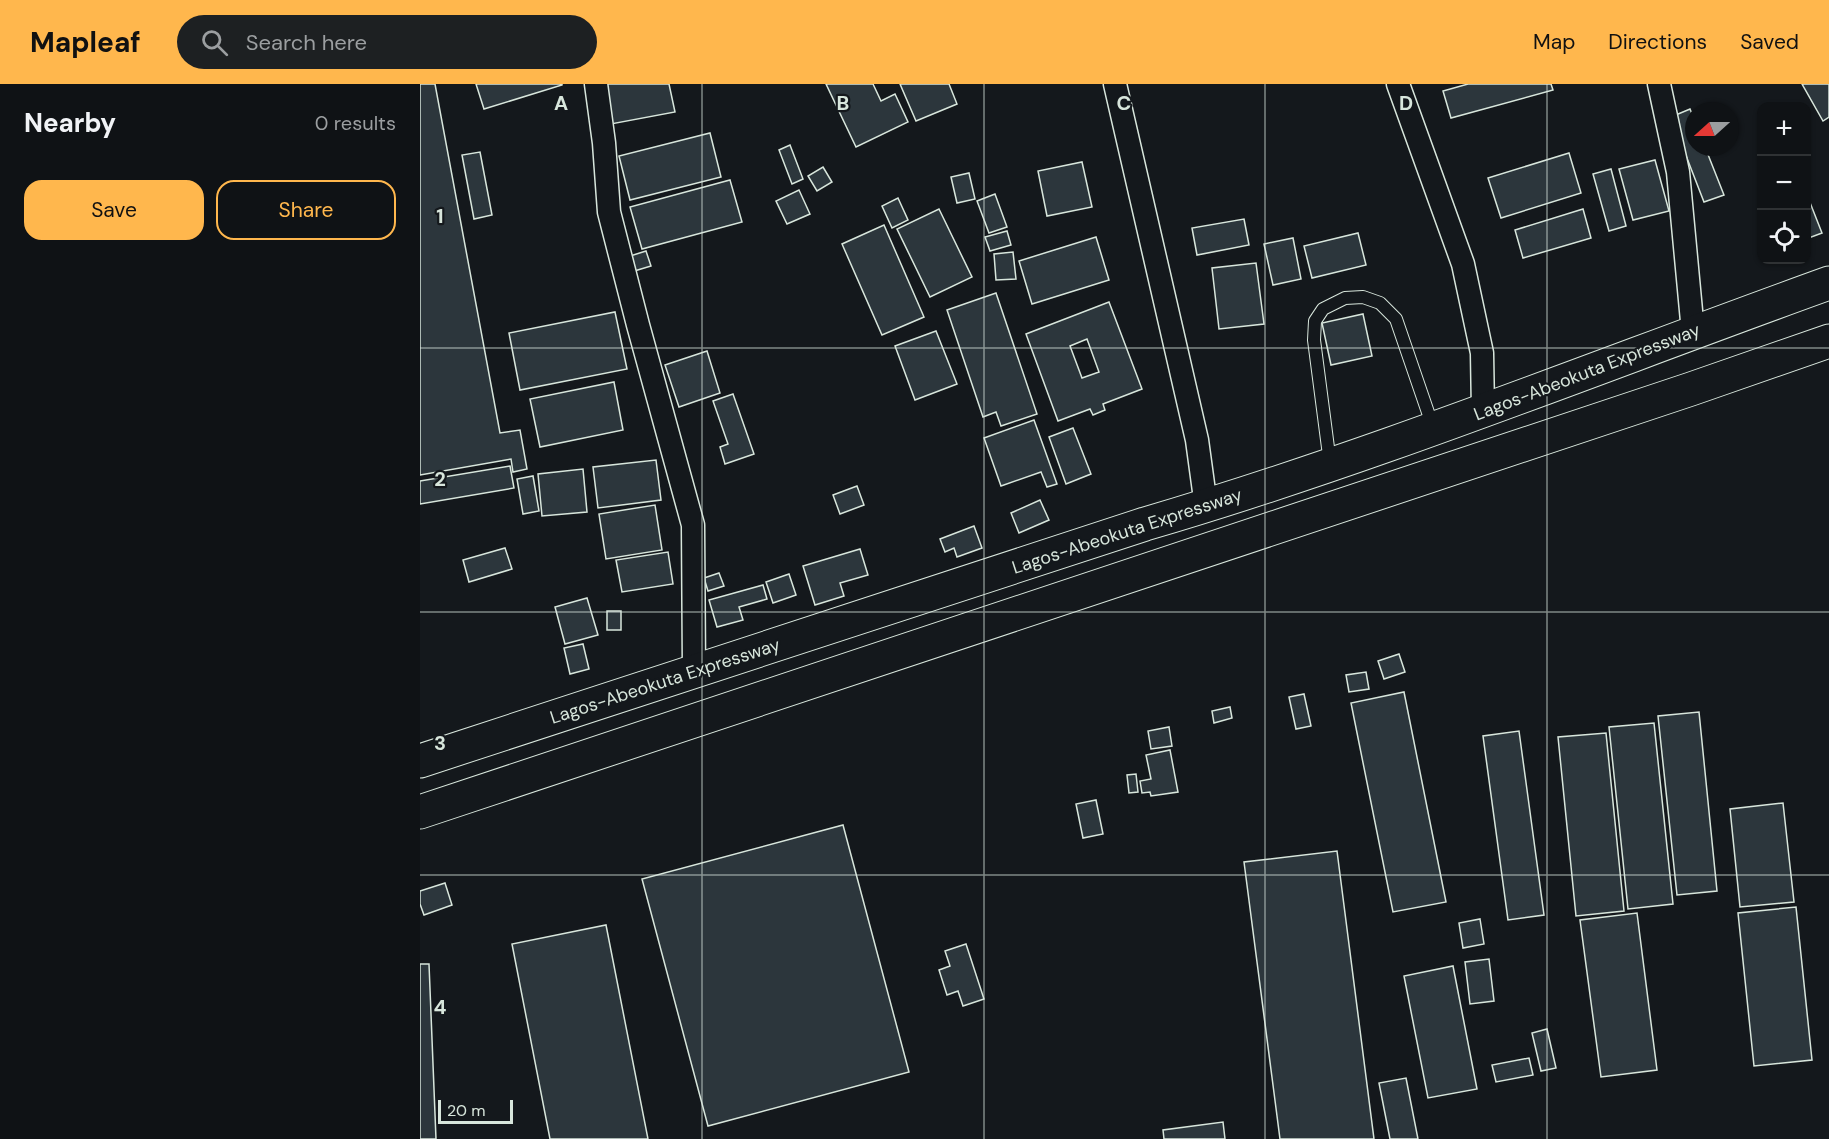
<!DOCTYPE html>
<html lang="en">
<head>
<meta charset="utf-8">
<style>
  :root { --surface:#0f1215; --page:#1d2022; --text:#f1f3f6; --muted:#9b9ea0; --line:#2f3234; --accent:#ffb74d }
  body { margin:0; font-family:"DM Sans",sans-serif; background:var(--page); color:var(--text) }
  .controls { position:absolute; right:18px; top:18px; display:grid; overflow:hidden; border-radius:12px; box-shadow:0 2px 4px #0004 }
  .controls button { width:54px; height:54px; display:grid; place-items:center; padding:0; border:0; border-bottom:2px solid var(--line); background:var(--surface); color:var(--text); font:30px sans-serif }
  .compass { position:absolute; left:1265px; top:18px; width:54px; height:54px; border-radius:50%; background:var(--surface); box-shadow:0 2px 4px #0004; rotate:249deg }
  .scale { position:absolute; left:18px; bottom:15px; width:75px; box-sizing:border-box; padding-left:6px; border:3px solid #d8e6dc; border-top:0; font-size:16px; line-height:21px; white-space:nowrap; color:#d8e6dc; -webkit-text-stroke:4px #14181c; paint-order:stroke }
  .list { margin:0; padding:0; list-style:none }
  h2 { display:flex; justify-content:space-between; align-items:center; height:78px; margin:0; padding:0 24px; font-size:26px }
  h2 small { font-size:20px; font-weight:400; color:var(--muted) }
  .actions { display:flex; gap:12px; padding:18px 24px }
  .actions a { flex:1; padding:14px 0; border:2px solid var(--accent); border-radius:18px; text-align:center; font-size:21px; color:var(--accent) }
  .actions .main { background:var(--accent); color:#111 }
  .icon { flex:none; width:33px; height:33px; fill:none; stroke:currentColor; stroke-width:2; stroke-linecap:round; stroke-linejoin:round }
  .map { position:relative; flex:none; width:1409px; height:1055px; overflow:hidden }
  header { display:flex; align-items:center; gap:36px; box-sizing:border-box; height:84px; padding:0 30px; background:var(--accent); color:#111 }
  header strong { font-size:28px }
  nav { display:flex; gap:33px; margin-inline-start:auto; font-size:21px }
  .search { width:420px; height:54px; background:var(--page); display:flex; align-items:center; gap:15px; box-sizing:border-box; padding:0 21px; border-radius:33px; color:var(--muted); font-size:22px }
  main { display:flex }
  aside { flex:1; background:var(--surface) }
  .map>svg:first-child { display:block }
  .building { fill:#2c363c; stroke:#d8e6dc; stroke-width:1.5; fill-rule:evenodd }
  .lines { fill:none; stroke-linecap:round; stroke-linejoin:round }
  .lane-casing { stroke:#d8e6dc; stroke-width:14 }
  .street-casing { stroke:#d8e6dc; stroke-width:25 }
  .highway-casing { stroke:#d8e6dc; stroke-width:35 }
  .lane { stroke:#14181c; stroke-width:12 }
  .street { stroke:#14181c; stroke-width:22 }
  .highway { stroke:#14181c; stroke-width:33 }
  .grid { fill:none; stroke:#d8e6dc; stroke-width:1.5; stroke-opacity:0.55 }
  .labels { text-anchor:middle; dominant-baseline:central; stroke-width:4.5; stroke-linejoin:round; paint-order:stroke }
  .street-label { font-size:18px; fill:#d8e6dc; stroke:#14181c }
  .grid-label { font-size:20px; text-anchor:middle; font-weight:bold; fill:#d8e6dc; stroke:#14181c; stroke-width:4.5; stroke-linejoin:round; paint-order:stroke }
</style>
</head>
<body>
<header>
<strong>Mapleaf</strong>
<div class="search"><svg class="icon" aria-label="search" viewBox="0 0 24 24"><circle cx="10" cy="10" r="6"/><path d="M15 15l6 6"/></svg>Search here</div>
<nav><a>Map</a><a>Directions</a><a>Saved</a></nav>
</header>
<main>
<aside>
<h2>Nearby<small>0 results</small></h2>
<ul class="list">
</ul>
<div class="actions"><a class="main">Save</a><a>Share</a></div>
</aside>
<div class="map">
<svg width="1409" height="1055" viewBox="0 0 1409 1055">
  <rect width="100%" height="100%" fill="#14181c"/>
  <g class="building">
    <path d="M0,0H15L80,349L100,346L107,385L93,388L91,375L0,391Z"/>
    <path d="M56,0H142V1L64,25Z"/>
    <path d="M183,0H249L255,28L191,40Z"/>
    <path d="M406,0H453L461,17L475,10L488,38L436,63Z"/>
    <path d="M480,0H529L537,20L496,37Z"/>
    <path d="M1048,0H1131L1133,6L1031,34L1023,7Z"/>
    <path d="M1382,0H1409V33L1403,37Z"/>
    <path d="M1270,25L1274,35V63H1285L1304,111L1284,118L1251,33Z"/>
    <path d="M290,49L301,93L210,116L199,72Z"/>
    <path d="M370,61L383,95L372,100L359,66Z"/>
    <path d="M60,68L72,131L54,135L42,71Z"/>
    <path d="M1149,69L1161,109L1081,134L1068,94Z"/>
    <path d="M1235,76L1249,127L1213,136L1199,85Z"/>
    <path d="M662,78L672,123L627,132L618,87Z"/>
    <path d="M403,83L412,98L397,107L388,92Z"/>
    <path d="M1191,85L1206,142L1189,147L1173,90Z"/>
    <path d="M549,89L555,115L537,119L531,93Z"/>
    <path d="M310,96L322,138L222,165L210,123Z"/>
    <path d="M379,106L390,130L367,140L356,117Z"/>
    <path d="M575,110L587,143L569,149L557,117Z"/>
    <path d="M478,114L488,136L472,144L462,122Z"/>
    <path d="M1389,116L1402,149L1386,155V117Z"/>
    <path d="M519,125L552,193L510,213L477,145Z"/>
    <path d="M1163,125L1171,154L1103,174L1095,146Z"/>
    <path d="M824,135L829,161L777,171L772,144Z"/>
    <path d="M464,141L504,233L462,251L422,160Z"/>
    <path d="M587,147L591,161L570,167L565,153Z"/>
    <path d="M938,149L946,181L892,194L884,162Z"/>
    <path d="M676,153L689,196L612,220L599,177Z"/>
    <path d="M873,154L881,195L853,201L844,160Z"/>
    <path d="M226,167L231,182L211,188L207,173Z"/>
    <path d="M593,168L596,195L576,196L574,170Z"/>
    <path d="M836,179L844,240L799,245L792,184Z"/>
    <path d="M576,209L617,330L581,342L576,328L563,333L527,226Z"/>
    <path d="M689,218L722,305L683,320L685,326L673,331L670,325L638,337L606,250ZM667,255L679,288L662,294L650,262Z"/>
    <path d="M195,228L207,285L100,306L89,249Z"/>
    <path d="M943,230L952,272L911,281L902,239Z"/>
    <path d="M516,247L537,300L495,316L475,262Z"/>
    <path d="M287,267L300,309L259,323L245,281Z"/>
    <path d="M194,298L203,346L120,363L110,315Z"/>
    <path d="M313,310L334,370L305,380L300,363L308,360L293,317Z"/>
    <path d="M614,336L637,400L627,403L621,388L581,402L564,354Z"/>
    <path d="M653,344L671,390L646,400L629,353Z"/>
    <path d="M236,376L241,416L178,424L173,383Z"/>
    <path d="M90,382L94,404L0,420V397Z"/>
    <path d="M163,385L167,428L122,432L118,390Z"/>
    <path d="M113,392L119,427L103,430L97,395Z"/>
    <path d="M437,402L444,421L420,430L413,411Z"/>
    <path d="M620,416L629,436L599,449L591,429Z"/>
    <path d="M235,421L242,466L186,475L179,430Z"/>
    <path d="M554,442L562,464L537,473L534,464L525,468L520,455Z"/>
    <path d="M85,464L92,485L49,498L43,476Z"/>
    <path d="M440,465L448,491L420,499L424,512L395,521L383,482Z"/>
    <path d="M248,468L253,500L202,508L196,476Z"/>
    <path d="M299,489L304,502L288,507L284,494Z"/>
    <path d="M369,490L376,511L353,519L346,498Z"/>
    <path d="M343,501L347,515L319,523L323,536L297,543L289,516Z"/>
    <path d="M167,514L178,551L145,560L135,523Z"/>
    <rect x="187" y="527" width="14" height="19"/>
    <path d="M163,560L169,585L150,590L144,564Z"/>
    <path d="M979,570L985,588L964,595L958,577Z"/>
    <path d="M946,588L949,605L929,608L926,591Z"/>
    <path d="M984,608L1026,818L973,828L931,619Z"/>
    <path d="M884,610L891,642L876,645L869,613Z"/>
    <path d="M810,623L812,634L794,639L792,627Z"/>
    <path d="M1279,628L1297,807L1257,811L1238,632Z"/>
    <path d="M1234,639L1253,820L1208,825L1189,643Z"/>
    <path d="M749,643L752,662L731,665L728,647Z"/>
    <path d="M1099,647L1124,831L1088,836L1063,652Z"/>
    <path d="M1186,649L1204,827L1156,832L1138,653Z"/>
    <path d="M750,666L758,708L731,712L730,708L722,709L720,697L731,695L726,671Z"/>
    <path d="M716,690L718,708L709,709L707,691Z"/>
    <path d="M676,716L683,750L663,754L656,720Z"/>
    <path d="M1363,719L1374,818L1320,823L1310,725Z"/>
    <path d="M423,741L489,988L288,1042L222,795Z"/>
    <path d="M917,767L954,1055H860L824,778Z"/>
    <path d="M25,799L32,821L4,831L0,820V807Z"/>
    <path d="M1376,823L1392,976L1334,982L1318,829Z"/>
    <path d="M1217,829L1237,986L1181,993L1160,836Z"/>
    <path d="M1060,835L1064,860L1043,864L1039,839Z"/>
    <path d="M186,841L228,1055H130L92,860Z"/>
    <path d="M546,860L564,915L543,922L538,907L527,911L519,886L530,882L525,867Z"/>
    <path d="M1069,875L1074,917L1050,920L1045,878Z"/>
    <path d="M0,880H9L16,1055H0Z"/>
    <path d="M1033,882L1057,1005L1008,1014L984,892Z"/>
    <path d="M1127,945L1136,984L1121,987L1112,949Z"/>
    <path d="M1109,974L1113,991L1076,998L1072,981Z"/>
    <path d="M986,994L998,1055H970L959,999Z"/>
    <path d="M803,1038L805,1055H744L743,1046Z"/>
  </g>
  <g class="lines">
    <defs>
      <path id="lane" d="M910,379L894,256L895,237L903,225L925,214L943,213L960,219L976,235L1013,343"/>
      <g id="street">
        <path d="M176,0L184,59L189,128L218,241L273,441L274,588"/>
        <path d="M695,0L777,356L786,422"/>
        <path d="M978,0L1043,180L1062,269L1063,327"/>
        <path d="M1239,0L1258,88L1273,248"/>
      </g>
      <g id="highway">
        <path d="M0,677L725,440C957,372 1181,281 1409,199"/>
        <path d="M0,728L1271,305L1409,257"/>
      </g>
    </defs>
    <use href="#lane" class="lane-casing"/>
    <use href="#street" class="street-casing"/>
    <use href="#highway" class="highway-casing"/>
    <use href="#lane" class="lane"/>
    <use href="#street" class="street"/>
    <use href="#highway" class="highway"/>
  </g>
  <path class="grid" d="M282,0V1055M564,0V1055M845,0V1055M1127,0V1055M0,264H1409M0,528H1409M0,791H1409"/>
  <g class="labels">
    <g class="street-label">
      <text transform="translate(1167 288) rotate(-21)">Lagos-Abeokuta Expressway</text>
      <text transform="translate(707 447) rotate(-18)">Lagos-Abeokuta Expressway</text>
      <text transform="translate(245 597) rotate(-18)">Lagos-Abeokuta Expressway</text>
    </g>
  </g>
  <g class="grid-label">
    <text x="141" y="26">A</text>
    <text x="423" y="26">B</text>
    <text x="704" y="26">C</text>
    <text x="986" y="26">D</text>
    <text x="20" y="139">1</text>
    <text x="20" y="402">2</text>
    <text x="20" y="666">3</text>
    <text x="20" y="930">4</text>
  </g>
</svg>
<div class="controls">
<button>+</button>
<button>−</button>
<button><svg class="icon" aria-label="locate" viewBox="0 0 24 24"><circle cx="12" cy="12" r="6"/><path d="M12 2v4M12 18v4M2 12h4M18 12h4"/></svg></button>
</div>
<svg class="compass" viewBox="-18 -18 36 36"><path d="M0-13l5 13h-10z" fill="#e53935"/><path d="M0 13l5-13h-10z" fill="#9b9ea0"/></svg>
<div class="scale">20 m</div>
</div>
</main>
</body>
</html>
